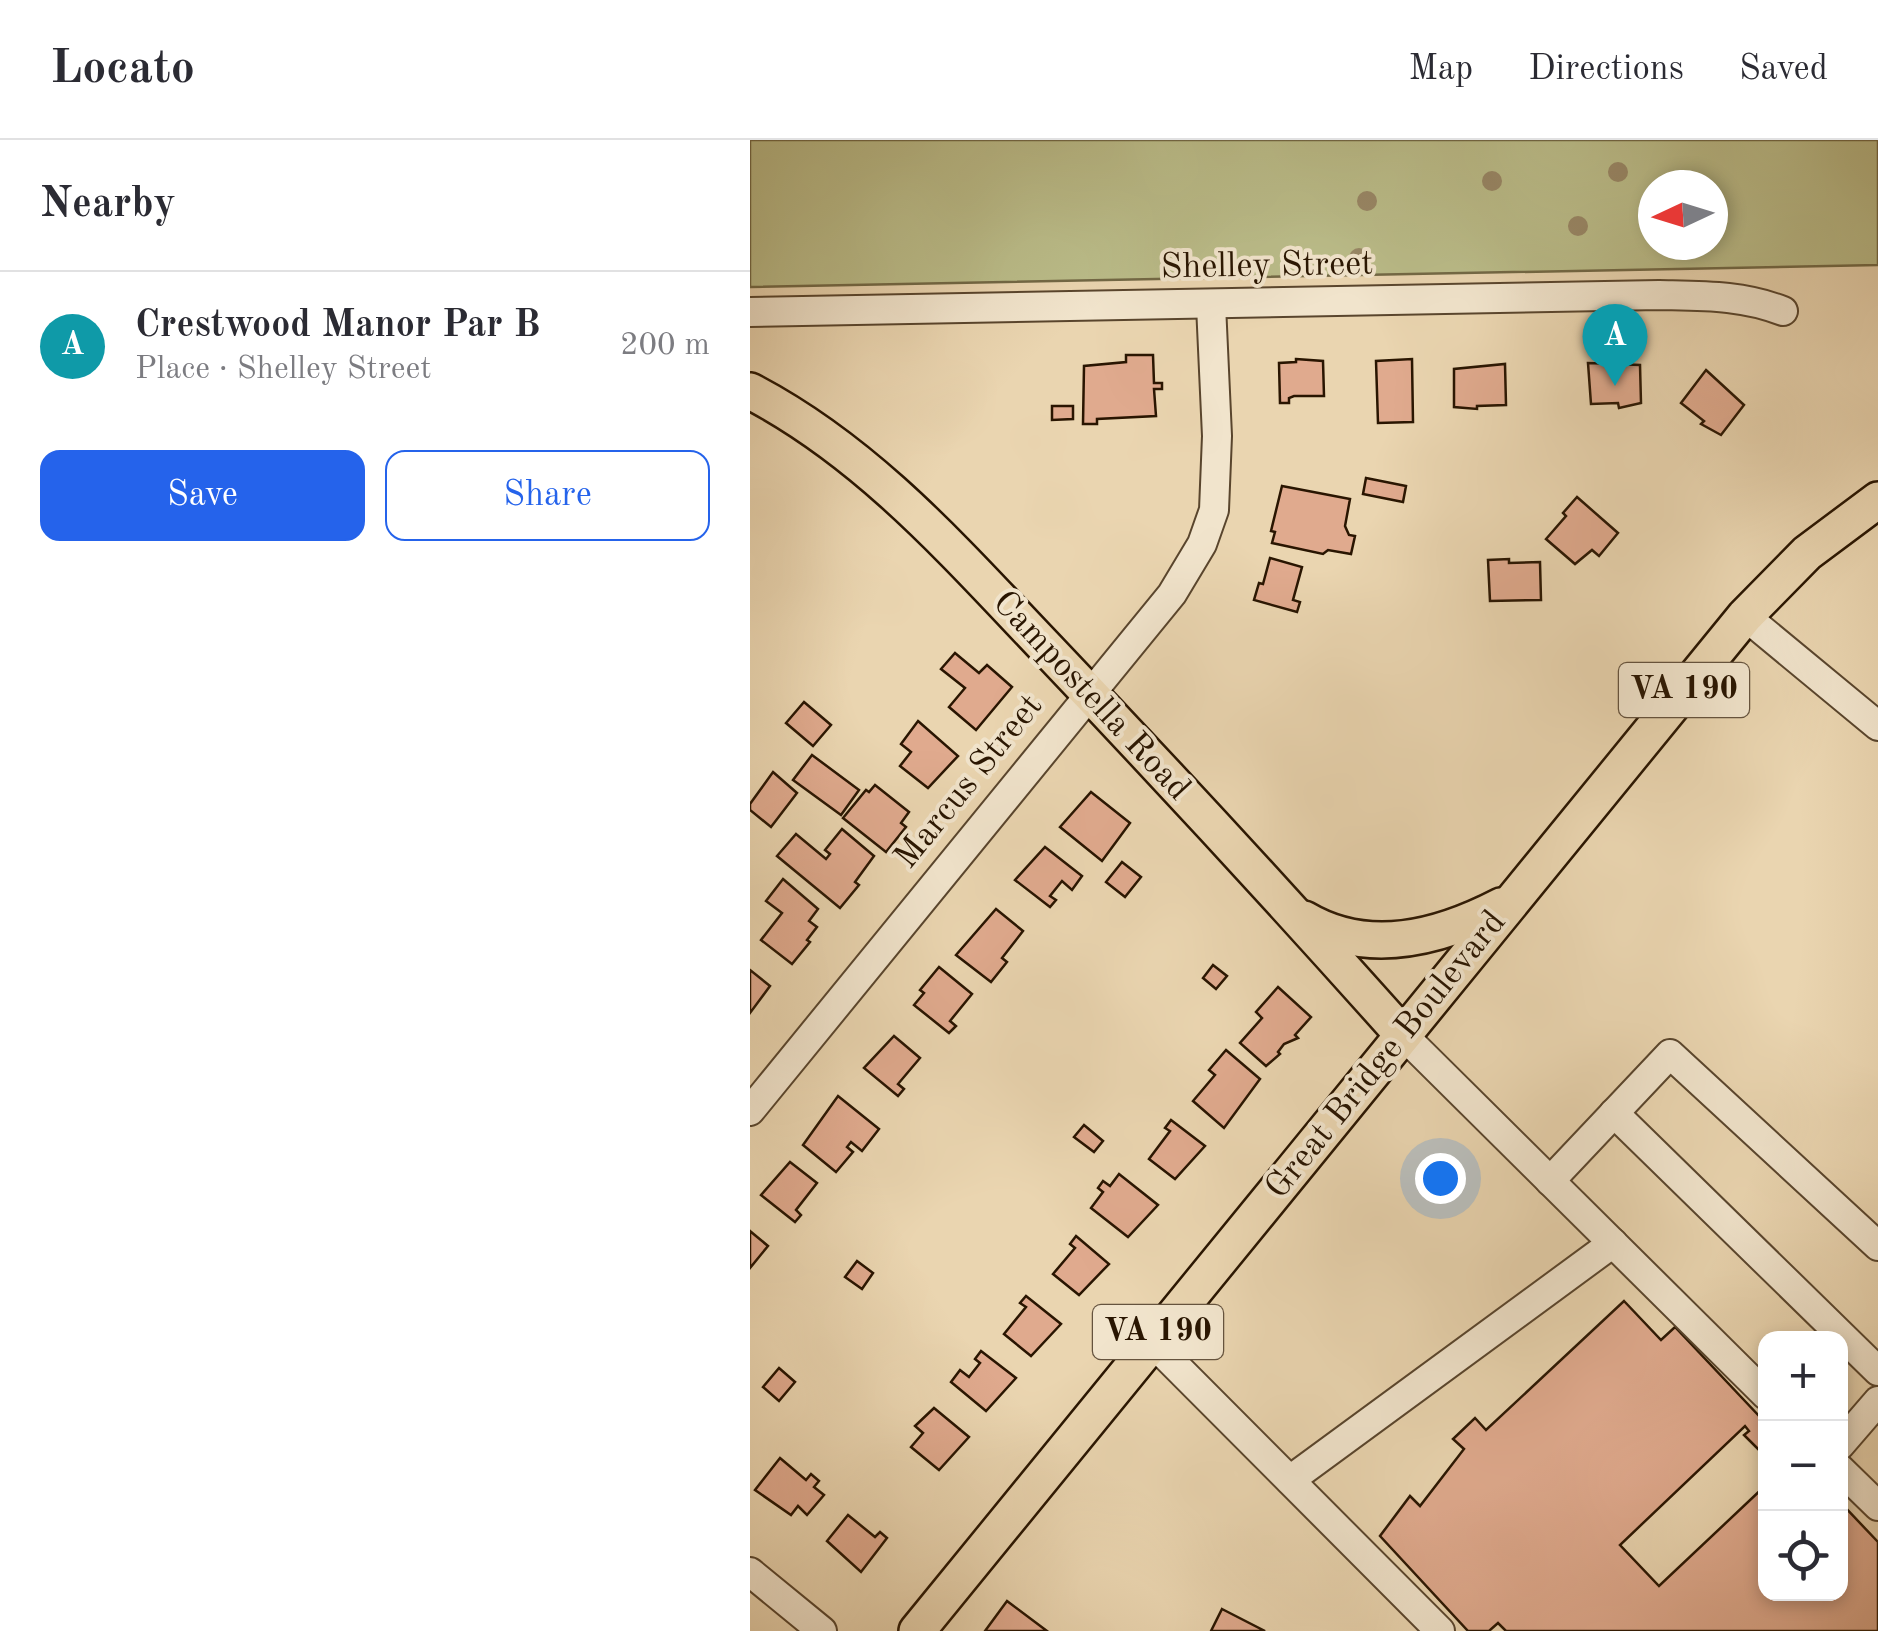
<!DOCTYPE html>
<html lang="en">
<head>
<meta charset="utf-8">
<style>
  :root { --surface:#fff; --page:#f2f2f3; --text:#2b2b33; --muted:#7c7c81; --line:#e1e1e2; --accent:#2563eb }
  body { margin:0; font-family:"Old Standard TT",serif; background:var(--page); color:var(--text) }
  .controls { position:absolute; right:30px; bottom:30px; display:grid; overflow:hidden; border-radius:20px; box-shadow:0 5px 15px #0003 }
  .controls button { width:90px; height:90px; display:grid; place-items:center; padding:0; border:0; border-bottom:2px solid var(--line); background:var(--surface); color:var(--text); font:50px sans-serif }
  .compass { position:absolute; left:888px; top:30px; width:90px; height:90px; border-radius:50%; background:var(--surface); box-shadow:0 5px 15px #0003; rotate:266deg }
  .you { position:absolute; left:690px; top:1038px; width:35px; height:35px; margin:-25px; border:8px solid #fff; border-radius:50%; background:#1a73e8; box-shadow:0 0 0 15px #1a73e833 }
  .badge { display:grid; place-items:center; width:65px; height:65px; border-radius:50%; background:var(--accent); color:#fff; font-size:32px; font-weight:700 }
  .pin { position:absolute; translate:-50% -82px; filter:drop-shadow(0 2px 5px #0008) }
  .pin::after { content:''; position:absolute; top:52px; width:35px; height:30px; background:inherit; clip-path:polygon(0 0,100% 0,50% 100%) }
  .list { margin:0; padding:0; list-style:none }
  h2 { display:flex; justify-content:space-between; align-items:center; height:130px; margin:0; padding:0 40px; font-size:42px }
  h2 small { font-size:32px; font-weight:400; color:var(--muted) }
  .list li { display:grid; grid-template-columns:65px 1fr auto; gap:30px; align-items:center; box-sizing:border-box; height:150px; padding:0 40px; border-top:2px solid var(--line) }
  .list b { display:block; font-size:38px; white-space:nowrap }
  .list p { margin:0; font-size:32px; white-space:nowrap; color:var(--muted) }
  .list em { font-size:32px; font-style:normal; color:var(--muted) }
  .actions { display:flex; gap:20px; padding:30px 40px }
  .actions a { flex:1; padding:22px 0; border:2px solid var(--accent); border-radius:20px; text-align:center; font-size:35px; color:var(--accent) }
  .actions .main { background:var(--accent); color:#fff }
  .icon { flex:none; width:55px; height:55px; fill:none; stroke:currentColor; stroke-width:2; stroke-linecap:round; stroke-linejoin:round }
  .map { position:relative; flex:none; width:1128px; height:1491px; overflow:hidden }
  header { display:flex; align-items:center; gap:60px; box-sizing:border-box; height:140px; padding:0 50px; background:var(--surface); border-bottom:2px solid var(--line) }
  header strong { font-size:48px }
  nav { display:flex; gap:55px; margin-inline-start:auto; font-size:35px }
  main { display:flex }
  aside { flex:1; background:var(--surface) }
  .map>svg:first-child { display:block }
  .green { fill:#babc89; stroke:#726845; stroke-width:2.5; fill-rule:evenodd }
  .building { fill:#e0aa8e; stroke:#291501; stroke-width:2.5 }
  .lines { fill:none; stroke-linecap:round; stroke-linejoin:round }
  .minor-casing { stroke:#59452d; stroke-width:32 }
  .major-casing { stroke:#291501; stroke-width:40 }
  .minor { stroke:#f1e4cc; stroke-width:28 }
  .major { stroke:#ead5b0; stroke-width:35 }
  .tree { fill:#988766 }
  .labels { text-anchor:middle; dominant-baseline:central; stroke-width:8; stroke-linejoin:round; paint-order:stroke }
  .shield { fill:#f1e4cc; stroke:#65533e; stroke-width:2.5 }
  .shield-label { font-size:32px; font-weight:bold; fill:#291501 }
  .street-label { font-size:35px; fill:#291501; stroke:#f1e4cc }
</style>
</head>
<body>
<header>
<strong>Locato</strong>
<nav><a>Map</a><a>Directions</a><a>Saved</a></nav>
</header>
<main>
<aside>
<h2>Nearby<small></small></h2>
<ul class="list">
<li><span class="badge" style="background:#0f9aa8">A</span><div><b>Crestwood Manor Par B</b><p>Place · Shelley Street</p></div><em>200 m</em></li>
</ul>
<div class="actions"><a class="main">Save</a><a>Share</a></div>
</aside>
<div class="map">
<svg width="1128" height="1491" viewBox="0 0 1128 1491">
  <rect width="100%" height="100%" fill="#ead5b0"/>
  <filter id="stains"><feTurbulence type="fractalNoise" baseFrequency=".002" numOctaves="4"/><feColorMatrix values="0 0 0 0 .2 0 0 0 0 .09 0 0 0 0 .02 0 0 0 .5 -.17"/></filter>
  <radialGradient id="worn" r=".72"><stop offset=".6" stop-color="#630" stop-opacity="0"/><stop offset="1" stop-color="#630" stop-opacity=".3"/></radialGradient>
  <path class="green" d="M0,0H1128V125L0,147ZM903,45H963V105H903Z"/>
  <g class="building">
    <path d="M376,215H403L404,243H412V249H404L406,276L347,279V284H333L334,226L376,222Z"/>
    <path d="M546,219L573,221L574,256H544L539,258V263H530L529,223L546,222Z"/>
    <path d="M662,219L663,282L628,283L626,221Z"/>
    <path d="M838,223L890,225L891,263L869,268L868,263L841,264Z"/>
    <path d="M755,224L756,265L727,266V269L704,267V229Z"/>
    <path d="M956,230L994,265L971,295L951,284L954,281L931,263Z"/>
    <path d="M302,266H323V279L302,280Z"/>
    <path d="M616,338L656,346L653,362L613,354Z"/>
    <path d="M532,346L600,359L595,386L599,395L605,396L601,414L578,410L573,414L522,403L525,392L521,391Z"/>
    <path d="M827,357L868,393L849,416L842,410L825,424L796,399L816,376L813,373Z"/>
    <path d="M520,418L552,427L543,460L550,462L547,472L504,460L509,443L513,444Z"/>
    <path d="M759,419V423L790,422L791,460L740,461L738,420Z"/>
    <path d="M205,513L229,533L237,525L262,547L226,590L199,567L215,548L191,529Z"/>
    <path d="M54,562L81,585L63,606L36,583Z"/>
    <path d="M168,581L208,616L178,648L150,626L161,612L151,604Z"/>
    <path d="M62,615L109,650L91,675L43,640Z"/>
    <path d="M23,632L47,653L21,687L0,670V664Z"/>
    <path d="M125,645L159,672L151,683L156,687L136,712L93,678L116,650L119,652Z"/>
    <path d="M341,652L380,683L352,721L310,687Z"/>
    <path d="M92,689L124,716L105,742L109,745L90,768L27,716L46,694L76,719L80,714L75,710Z"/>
    <path d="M295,707L332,736L322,750L312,741L300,756L306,760L300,767L265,740Z"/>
    <path d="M372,722L391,737L375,757L356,742Z"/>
    <path d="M33,739L68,769L59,781L67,787L57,800L60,802L42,824L11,800L32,773L16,761Z"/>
    <path d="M246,769L273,791L252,818L257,822L241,842L206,815Z"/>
    <path d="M463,825L477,836L466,849L453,838Z"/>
    <path d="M189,827L222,854L200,881L206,886L199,893L164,865L174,853L170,850Z"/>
    <path d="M0,830L20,846L0,873Z"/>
    <path d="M528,847L561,877L545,895L548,898L534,904L528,912L530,914L516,926L490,903L512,878L506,872Z"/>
    <path d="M144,896L170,918L148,944L154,949L148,956L114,928Z"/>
    <path d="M476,910L510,939L474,988L443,961L465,935L459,930Z"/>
    <path d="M88,956L129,989L112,1011L101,1002L97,1007L103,1012L86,1032L53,1005Z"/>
    <path d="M421,980L455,1006L425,1039L399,1019L420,991L415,988Z"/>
    <path d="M334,985L353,1001L344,1012L324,997Z"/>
    <path d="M40,1022L67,1043L46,1070L51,1075L45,1082L11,1055Z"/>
    <path d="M369,1034L408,1065L378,1097L341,1068L353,1052L348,1048L353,1041L360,1046Z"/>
    <path d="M0,1091L18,1106L0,1128Z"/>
    <path d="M326,1096L359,1124L329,1155L303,1134L325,1108L320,1104Z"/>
    <path d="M107,1121L123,1133L112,1149L95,1137Z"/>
    <path d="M276,1156L311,1184L281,1216L254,1194L276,1167L270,1163Z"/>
    <path d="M874,1161L911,1200L925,1187L1011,1278L1016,1273V1317L994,1295L999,1291L995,1286L870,1405L909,1446L1016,1345V1454H1090V1362L1128,1402V1491H756L748,1483L739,1491H718L630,1396L660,1356L670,1366L714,1309L703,1299L725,1278L736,1290Z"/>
    <path d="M231,1211L266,1238L236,1271L201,1242L210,1230L219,1237L230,1223L225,1219Z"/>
    <path d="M29,1228L45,1242L29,1261L13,1247Z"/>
    <path d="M184,1268L219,1297L189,1330L161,1307L173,1293L165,1286Z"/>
    <path d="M30,1318L56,1340L61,1334L69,1341L64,1347L74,1355L57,1375L48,1366L41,1375L5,1350Z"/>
    <path d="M98,1375L125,1397L130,1392L137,1398L111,1432L77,1401Z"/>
    <path d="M257,1461L297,1491H235Z"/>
    <path d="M472,1469L515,1491H461Z"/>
  </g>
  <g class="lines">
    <defs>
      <g id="minor">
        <path d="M0,172L909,155C953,156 992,155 1033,171"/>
        <path d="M995,476L1128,586"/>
        <path d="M653,895L1016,1255"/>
        <path d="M0,971L422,454L452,404L464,370L467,296L461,165"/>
        <path d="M864,973L1128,1231"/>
        <path d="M800,1041L920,914L1128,1106"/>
        <path d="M401,1201L690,1491"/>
        <path d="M1090,1305L1128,1261"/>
        <path d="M1090,1329L1128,1366"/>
        <path d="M540,1340L863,1103"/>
        <path d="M0,1432L72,1491"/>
      </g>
      <g id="major">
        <path d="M0,251C121,314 209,417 302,514C421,639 538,766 653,895"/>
        <path d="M554,779C618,817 689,798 751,766"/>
        <path d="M167,1491L995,476L1057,413L1128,360"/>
      </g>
    </defs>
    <use href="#minor" class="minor-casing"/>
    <use href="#major" class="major-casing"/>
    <use href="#minor" class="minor"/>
    <use href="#major" class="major"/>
  </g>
  <g class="tree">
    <circle cx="868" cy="32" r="10"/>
    <circle cx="742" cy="41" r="10"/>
    <circle cx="617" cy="61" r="10"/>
    <circle cx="828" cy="86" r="10"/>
    <circle cx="609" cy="118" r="10"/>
  </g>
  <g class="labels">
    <g class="shield">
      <rect x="869" y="523" width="130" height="54" rx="8"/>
      <rect x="343" y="1165" width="130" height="54" rx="8"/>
    </g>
    <g class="shield-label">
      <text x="934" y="550">VA 190</text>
      <text x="408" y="1192">VA 190</text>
    </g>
    <g class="street-label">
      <text transform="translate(517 126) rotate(-1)">Shelley Street</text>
      <text transform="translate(341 556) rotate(47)">Campostella Road</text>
      <text transform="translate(219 642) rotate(-51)">Marcus Street</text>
      <text transform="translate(636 915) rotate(-51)">Great Bridge Boulevard</text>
    </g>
  </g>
  <rect width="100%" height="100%" filter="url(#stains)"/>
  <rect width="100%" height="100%" fill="url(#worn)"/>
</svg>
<div class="controls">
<button>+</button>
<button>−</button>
<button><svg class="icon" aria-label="locate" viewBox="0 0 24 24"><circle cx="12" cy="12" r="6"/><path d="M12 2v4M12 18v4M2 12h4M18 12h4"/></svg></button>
</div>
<svg class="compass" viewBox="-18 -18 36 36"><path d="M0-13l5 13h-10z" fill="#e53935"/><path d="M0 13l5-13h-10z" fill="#7c7c81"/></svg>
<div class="you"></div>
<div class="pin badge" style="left:865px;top:246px;background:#0f9aa8">A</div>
</div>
</main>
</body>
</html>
